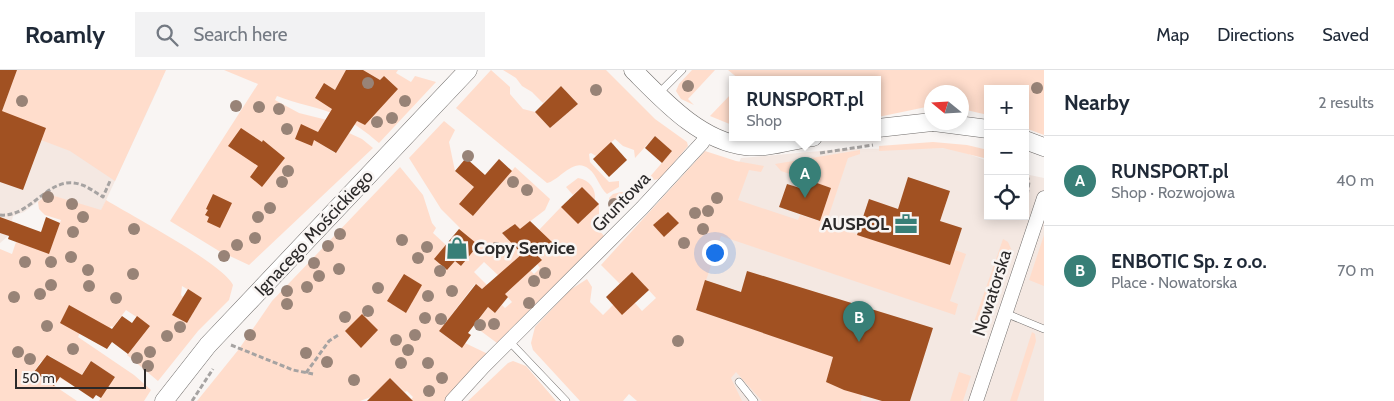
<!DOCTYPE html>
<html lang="en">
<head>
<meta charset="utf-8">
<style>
  :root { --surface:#fff; --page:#f2f2f3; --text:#1f2937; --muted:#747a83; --line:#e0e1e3; --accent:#387f77 }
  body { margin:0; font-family:Cabin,sans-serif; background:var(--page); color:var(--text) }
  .controls { position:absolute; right:15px; top:15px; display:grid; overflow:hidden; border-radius:0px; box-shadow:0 2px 12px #0003 }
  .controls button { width:45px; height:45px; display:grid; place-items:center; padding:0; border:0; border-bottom:1px solid var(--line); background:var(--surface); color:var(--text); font:25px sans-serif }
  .compass { position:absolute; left:924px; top:15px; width:45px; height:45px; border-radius:50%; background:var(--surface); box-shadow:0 2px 12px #0003; rotate:288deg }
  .scale { position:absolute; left:15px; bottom:12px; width:131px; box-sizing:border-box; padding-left:5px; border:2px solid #2b2929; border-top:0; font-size:14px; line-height:18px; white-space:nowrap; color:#2b2929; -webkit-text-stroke:4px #f9f5f3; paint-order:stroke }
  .you { position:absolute; left:714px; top:182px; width:18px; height:18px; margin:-12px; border:4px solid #fff; border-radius:50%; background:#1a73e8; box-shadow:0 0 0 8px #1a73e833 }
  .badge { display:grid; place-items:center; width:32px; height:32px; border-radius:50%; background:var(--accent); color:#fff; font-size:16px; font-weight:700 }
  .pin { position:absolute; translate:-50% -41px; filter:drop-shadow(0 1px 2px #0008) }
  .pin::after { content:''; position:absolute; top:26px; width:18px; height:15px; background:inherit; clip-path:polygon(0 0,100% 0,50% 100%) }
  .popup { position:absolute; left:729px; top:6px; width:152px; height:65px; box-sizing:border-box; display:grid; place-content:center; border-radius:0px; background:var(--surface); filter:drop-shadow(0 1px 4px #0005); font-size:16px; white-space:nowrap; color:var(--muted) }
  .popup b { font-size:19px; color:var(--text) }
  .popup::after { content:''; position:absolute; left:50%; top:100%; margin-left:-10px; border:10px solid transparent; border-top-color:var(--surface) }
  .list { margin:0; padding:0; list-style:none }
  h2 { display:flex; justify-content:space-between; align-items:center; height:65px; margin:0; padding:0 20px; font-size:21px }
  h2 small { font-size:16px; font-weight:400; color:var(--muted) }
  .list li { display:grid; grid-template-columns:32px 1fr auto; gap:15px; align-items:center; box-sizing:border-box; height:90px; padding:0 20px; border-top:1px solid var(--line) }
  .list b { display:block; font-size:19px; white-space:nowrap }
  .list p { margin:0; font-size:16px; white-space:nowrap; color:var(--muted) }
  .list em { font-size:16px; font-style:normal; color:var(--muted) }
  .icon { flex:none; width:28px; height:28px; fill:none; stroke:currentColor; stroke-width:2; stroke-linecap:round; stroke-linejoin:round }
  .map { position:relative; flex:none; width:1044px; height:331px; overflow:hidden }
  header { display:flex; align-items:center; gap:30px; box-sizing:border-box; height:70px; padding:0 25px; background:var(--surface); border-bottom:1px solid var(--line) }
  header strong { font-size:24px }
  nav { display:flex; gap:28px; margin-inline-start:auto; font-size:18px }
  .search { width:350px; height:45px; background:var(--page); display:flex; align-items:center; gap:12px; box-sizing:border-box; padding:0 18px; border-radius:0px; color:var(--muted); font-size:19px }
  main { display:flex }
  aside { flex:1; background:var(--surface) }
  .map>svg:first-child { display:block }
  .built { fill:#f4e8e2 }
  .green { fill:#fdc; fill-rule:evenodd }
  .building { fill:#a15122 }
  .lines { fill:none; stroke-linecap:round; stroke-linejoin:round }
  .service-casing { stroke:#706d6b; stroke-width:8 }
  .minor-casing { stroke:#706d6b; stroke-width:15 }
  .tertiary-casing { stroke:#706d6b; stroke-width:19 }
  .path { stroke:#a6a3a2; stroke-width:3; stroke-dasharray:5 2.5; stroke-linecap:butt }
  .service { stroke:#fff; stroke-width:7 }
  .minor { stroke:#fff; stroke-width:14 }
  .tertiary { stroke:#fff; stroke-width:18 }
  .tree { fill:#988377 }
  .labels { text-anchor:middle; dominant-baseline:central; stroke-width:5; stroke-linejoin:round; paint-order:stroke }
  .street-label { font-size:18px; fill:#2b2929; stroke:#f9f5f3 }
  .poi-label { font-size:18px; font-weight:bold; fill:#2b2929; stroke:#f9f5f3; text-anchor:end }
</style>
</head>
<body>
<header>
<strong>Roamly</strong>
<div class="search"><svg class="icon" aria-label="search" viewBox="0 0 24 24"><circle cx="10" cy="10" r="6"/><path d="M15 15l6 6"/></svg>Search here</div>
<nav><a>Map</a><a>Directions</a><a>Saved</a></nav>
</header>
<main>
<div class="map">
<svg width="1044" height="331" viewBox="0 0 1044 331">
  <rect width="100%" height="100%" fill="#f9f5f3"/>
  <g class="built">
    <path d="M0,0H130L160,14L101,141L48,124L24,142L13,146L8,166L0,173Z"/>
    <path d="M952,78L988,91V146H1025V104L1044,108V331H682L678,239L741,88L843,79Z"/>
  </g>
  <g class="green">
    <path d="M17,0H166L115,111L70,81L41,70L0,46Z"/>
    <path d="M224,0H398L396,3L411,12L415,6L436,12L379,73C366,62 352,51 337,45C318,37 297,34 277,26L275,30L299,43L331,51L318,72L335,83L349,63L362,69L373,78L249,195L219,181L170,151L258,14Z"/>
    <path d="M491,0L510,17V24L523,39L535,42L550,58L578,34L561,16L543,33L532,22L522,16L516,8L503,0H606L655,49L687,72L688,76L660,109L653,110L644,118L642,116L672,81L655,66L635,88L634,80L623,76L615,69L596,86L591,83L589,84L590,92L609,112L619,111V117L607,124C599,117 597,105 589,99C574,86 560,110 547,113L456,38Z"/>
    <path d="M692,0H715L688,29L694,35L681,29L676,21L679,14Z"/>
    <path d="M728,0H1044V65L1025,58V19H988V45L962,39V22H932L931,36L878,47V9H739Z"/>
    <path d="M732,23V55L710,46Z"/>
    <path d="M444,51L455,60L449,72L455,101L474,117L473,146L515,97L550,129L545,140L524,156L528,170L515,154L502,163L522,184L499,206L484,192L474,202L487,215L482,219L475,214L439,261L462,278L465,273L488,284L445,331H410L413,327L407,321L405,322L390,308L371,327L360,331H197L239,279L272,231L400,97L423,125L432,153L436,158L433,163L446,175L435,190L447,200L455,191L461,196L475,179L472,177L476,173L457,162L460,158L441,139L409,88Z"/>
    <path d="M933,72L967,75L988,80V89L943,78L879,81V76Z"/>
    <path d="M860,80V84L848,88L826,154L950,195L955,180L966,184L950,231L958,234L955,245L721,166L696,240L833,287L826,312L862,325L861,331H762L736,302L731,308L742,331H637L629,324L623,331H580L533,280L531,273L535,257L570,220L587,209L592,217L590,232L603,245L613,235L635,233L642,241L656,228L632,202L620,214L601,195L705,81L736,91L764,96L761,102L749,100L738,130L798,150L800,145L819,151L831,118L781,101L775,94Z"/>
    <path d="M578,108C590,110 596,119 595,130L582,117L573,125L566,117Z"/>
    <path d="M621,122H627L633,129L613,150L609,128L613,124Z"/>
    <path d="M48,124L101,140L106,130C132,146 222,193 233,215L229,230L198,261L158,311L127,285L150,256L126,240L113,257L111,256L109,260L88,246L78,267L134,305L151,320L144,331H99L115,307L91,291L74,316L60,308L62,305L57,301L61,293L50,286L45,293L41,291L34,302L77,331H0V179L12,184L16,172L49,183L61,150L45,145L39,139L38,132ZM182,216L202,228L187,253L173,245L183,227L181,225Z"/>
    <path d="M599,134V160L604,166L497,273L474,256L488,237L495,243L502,235L505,238L512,232L504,223L530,200L534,204L540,198L537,194L542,189L538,185L539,160L561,137Z"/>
    <path d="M1044,165V216L1029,210Z"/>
    <path d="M1003,169L1008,172L1012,181L990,248L981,253L974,252Z"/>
    <path d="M1032,262L1035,264L1036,271L1017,331H1010Z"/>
    <path d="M513,291L526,296L556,331H468L508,293Z"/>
    <path d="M959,302L971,306L963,331H950Z"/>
  </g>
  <g class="building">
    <path d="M0,0H17L2,41L46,58L23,120L0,112Z"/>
    <path d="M346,0H363L380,10L384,6L398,19L365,55L357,51L336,83L314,70L312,76L295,69L301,54L318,62L332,39L315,28L324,13L335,20Z"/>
    <path d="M561,16L578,34L550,58L535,42Z"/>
    <path d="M241,58L262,72L263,70L285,88L262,117L250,107L258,96L228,76Z"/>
    <path d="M655,66L672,81L662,93L645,78Z"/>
    <path d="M611,72L627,90L609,107L593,89Z"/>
    <path d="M466,88L485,105L499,89L512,101L473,146L459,134L474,117L455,101Z"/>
    <path d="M908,107L950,121L940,151L962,158L950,195L857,165L869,129L898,139Z"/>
    <path d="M803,108L831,118L820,151L779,137L787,114L800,118Z"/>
    <path d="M582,117L599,134L578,154L561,137Z"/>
    <path d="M213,124L232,133L220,158L207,152L209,147L205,145L208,140L206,139Z"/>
    <path d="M668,142L679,153L664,167L653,155Z"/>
    <path d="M0,147L41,162L46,147L60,153L49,184L8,169L9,166L0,163Z"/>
    <path d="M530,151L553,173L538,186L542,190L505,224L508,227L495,243L488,237L468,263L471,265L462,278L439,261L476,214L482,219L522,184L502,163L515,154L520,159Z"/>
    <path d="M459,159L476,173L472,177L475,179L461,196L455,191L447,200L434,189Z"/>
    <path d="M747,201L933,258L910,331H882L844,320L826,312L833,287L696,240L705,210L741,222Z"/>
    <path d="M632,202L649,220L622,245L606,227Z"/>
    <path d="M404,204L422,215L406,243L387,231Z"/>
    <path d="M188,219L202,228L187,253L172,245Z"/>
    <path d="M69,235L112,259L122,246L132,253L137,246L150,256L128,284L112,272L107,279L60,253Z"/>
    <path d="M362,244L378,260L361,278L345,261Z"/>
    <path d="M47,285L82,305L91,291L115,307L101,328L96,325L93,329L60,307L54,316L34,302Z"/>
    <path d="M390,308L413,331H367Z"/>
  </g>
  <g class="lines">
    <defs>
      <g id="service">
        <path d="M658,24L682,0"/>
        <path d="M1005,243L1044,259"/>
        <path d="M509,271L566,331"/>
        <path d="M739,312L754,331"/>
      </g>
      <g id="minor">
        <path d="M452,331L483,297L642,138L702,73L708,63"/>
        <path d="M976,331L1044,128"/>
      </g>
      <g id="tertiary">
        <path d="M633,0C663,30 700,71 745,76C767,79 791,70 813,67"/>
        <path d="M934,52L988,59"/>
        <path d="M878,58L932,52"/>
        <path d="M1025,70L1044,77"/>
        <path d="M164,331L208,275L468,0"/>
      </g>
    </defs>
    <use href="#service" class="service-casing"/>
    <use href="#minor" class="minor-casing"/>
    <use href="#tertiary" class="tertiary-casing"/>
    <g class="path">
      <path d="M820,83L873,75"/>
      <path d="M1025,98L1029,112L1027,127"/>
      <path d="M0,145C31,148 48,105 79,114C87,116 95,122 103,127L110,111"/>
      <path d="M231,275L293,300L313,304"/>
      <path d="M306,303L329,271L340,264"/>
      <path d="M192,331L213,299"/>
    </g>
    <use href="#service" class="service"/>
    <use href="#minor" class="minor"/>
    <use href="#tertiary" class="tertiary"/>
  </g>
  <g class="tree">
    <circle cx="368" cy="13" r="6"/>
    <circle cx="688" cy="16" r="6"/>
    <circle cx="1037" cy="18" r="6"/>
    <circle cx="596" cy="20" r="6"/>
    <circle cx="22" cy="31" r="6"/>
    <circle cx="405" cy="31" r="6"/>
    <circle cx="236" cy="36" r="6"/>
    <circle cx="259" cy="37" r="6"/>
    <circle cx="279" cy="39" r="6"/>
    <circle cx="392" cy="48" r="6"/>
    <circle cx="377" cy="52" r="6"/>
    <circle cx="287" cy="59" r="6"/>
    <circle cx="468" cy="86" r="6"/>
    <circle cx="288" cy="101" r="6"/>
    <circle cx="282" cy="112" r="6"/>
    <circle cx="513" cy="112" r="6"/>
    <circle cx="527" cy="120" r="6"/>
    <circle cx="48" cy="127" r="6"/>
    <circle cx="717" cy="128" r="6"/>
    <circle cx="72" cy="134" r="6"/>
    <circle cx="614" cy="134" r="6"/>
    <circle cx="270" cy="138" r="6"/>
    <circle cx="708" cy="141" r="6"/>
    <circle cx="695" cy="143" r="6"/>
    <circle cx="83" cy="147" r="6"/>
    <circle cx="258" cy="147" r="6"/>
    <circle cx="134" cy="159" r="6"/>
    <circle cx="703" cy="159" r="6"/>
    <circle cx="73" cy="162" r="6"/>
    <circle cx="340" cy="164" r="6"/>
    <circle cx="255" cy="168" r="6"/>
    <circle cx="402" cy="170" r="6"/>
    <circle cx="684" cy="173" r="6"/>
    <circle cx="237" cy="175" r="6"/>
    <circle cx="328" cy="176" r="6"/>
    <circle cx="427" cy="177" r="6"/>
    <circle cx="496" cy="178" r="6"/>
    <circle cx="224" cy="186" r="6"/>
    <circle cx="71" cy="187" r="6"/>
    <circle cx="418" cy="188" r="6"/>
    <circle cx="25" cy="192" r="6"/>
    <circle cx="51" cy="192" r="6"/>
    <circle cx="314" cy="193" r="6"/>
    <circle cx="339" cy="199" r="6"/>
    <circle cx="88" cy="200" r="6"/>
    <circle cx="440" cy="201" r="6"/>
    <circle cx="545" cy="203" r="6"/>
    <circle cx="133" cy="204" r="6"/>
    <circle cx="319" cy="206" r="6"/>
    <circle cx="534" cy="211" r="6"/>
    <circle cx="51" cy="215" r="6"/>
    <circle cx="89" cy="216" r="6"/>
    <circle cx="307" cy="217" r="6"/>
    <circle cx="378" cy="218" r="6"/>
    <circle cx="287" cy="221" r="6"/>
    <circle cx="452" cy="221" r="6"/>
    <circle cx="40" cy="224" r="6"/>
    <circle cx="428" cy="226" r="6"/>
    <circle cx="14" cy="227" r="6"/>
    <circle cx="116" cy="228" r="6"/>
    <circle cx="529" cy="233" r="6"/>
    <circle cx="287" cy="234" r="6"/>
    <circle cx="368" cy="241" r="6"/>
    <circle cx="345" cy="247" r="6"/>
    <circle cx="425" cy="248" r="6"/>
    <circle cx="441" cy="249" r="6"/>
    <circle cx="494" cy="254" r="6"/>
    <circle cx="480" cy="255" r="6"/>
    <circle cx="47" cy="256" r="6"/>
    <circle cx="180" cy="257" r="6"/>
    <circle cx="250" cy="265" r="6"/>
    <circle cx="415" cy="265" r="6"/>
    <circle cx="167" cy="266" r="6"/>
    <circle cx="396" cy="270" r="6"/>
    <circle cx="678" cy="271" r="6"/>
    <circle cx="73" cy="279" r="6"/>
    <circle cx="408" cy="280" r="6"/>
    <circle cx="18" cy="282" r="6"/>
    <circle cx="150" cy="282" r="6"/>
    <circle cx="306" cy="283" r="6"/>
    <circle cx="137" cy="288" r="6"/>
    <circle cx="30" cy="289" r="6"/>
    <circle cx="327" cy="292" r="6"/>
    <circle cx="401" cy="293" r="6"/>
    <circle cx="428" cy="293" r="6"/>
    <circle cx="148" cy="296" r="6"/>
    <circle cx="442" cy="308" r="6"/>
    <circle cx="354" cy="310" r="6"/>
    <circle cx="429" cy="321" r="6"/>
  </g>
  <defs>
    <symbol id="office-bare" viewBox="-9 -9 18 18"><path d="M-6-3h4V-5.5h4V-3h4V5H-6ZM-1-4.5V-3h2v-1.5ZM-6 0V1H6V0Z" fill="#387f77" stroke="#f9f5f3" stroke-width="2.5" paint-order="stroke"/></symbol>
    <symbol id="shop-bare" viewBox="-9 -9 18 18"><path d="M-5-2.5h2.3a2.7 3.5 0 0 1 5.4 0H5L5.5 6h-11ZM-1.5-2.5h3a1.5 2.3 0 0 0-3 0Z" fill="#387f77" stroke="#f9f5f3" stroke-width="2.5" paint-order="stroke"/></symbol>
  </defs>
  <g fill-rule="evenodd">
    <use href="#office-bare" x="890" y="138" width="32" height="32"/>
    <use href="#shop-bare" x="441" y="162" width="32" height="32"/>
  </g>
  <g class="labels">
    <g class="street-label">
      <text transform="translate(621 132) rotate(-46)">Gruntowa</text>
      <text transform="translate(314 163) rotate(-47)">Ignacego Mościckiego</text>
      <text transform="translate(992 223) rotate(-72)">Nowatorska</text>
    </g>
    <g class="poi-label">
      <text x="889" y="154">AUSPOL</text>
      <text x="474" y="178" text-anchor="start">Copy Service</text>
    </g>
  </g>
</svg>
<div class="controls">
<button>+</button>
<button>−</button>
<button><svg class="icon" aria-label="locate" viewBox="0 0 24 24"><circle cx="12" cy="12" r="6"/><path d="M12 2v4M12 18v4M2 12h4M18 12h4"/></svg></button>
</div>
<svg class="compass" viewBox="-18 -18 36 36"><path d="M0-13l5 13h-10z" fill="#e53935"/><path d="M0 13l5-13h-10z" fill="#747a83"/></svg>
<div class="scale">50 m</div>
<div class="you"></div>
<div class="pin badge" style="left:805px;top:128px">A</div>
<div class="popup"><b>RUNSPORT.pl</b>Shop</div>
<div class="pin badge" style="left:859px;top:272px">B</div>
</div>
<aside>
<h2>Nearby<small>2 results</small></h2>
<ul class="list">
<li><span class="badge">A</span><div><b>RUNSPORT.pl</b><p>Shop · Rozwojowa</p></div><em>40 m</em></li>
<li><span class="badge">B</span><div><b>ENBOTIC Sp. z o.o.</b><p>Place · Nowatorska</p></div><em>70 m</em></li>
</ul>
</aside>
</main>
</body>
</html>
